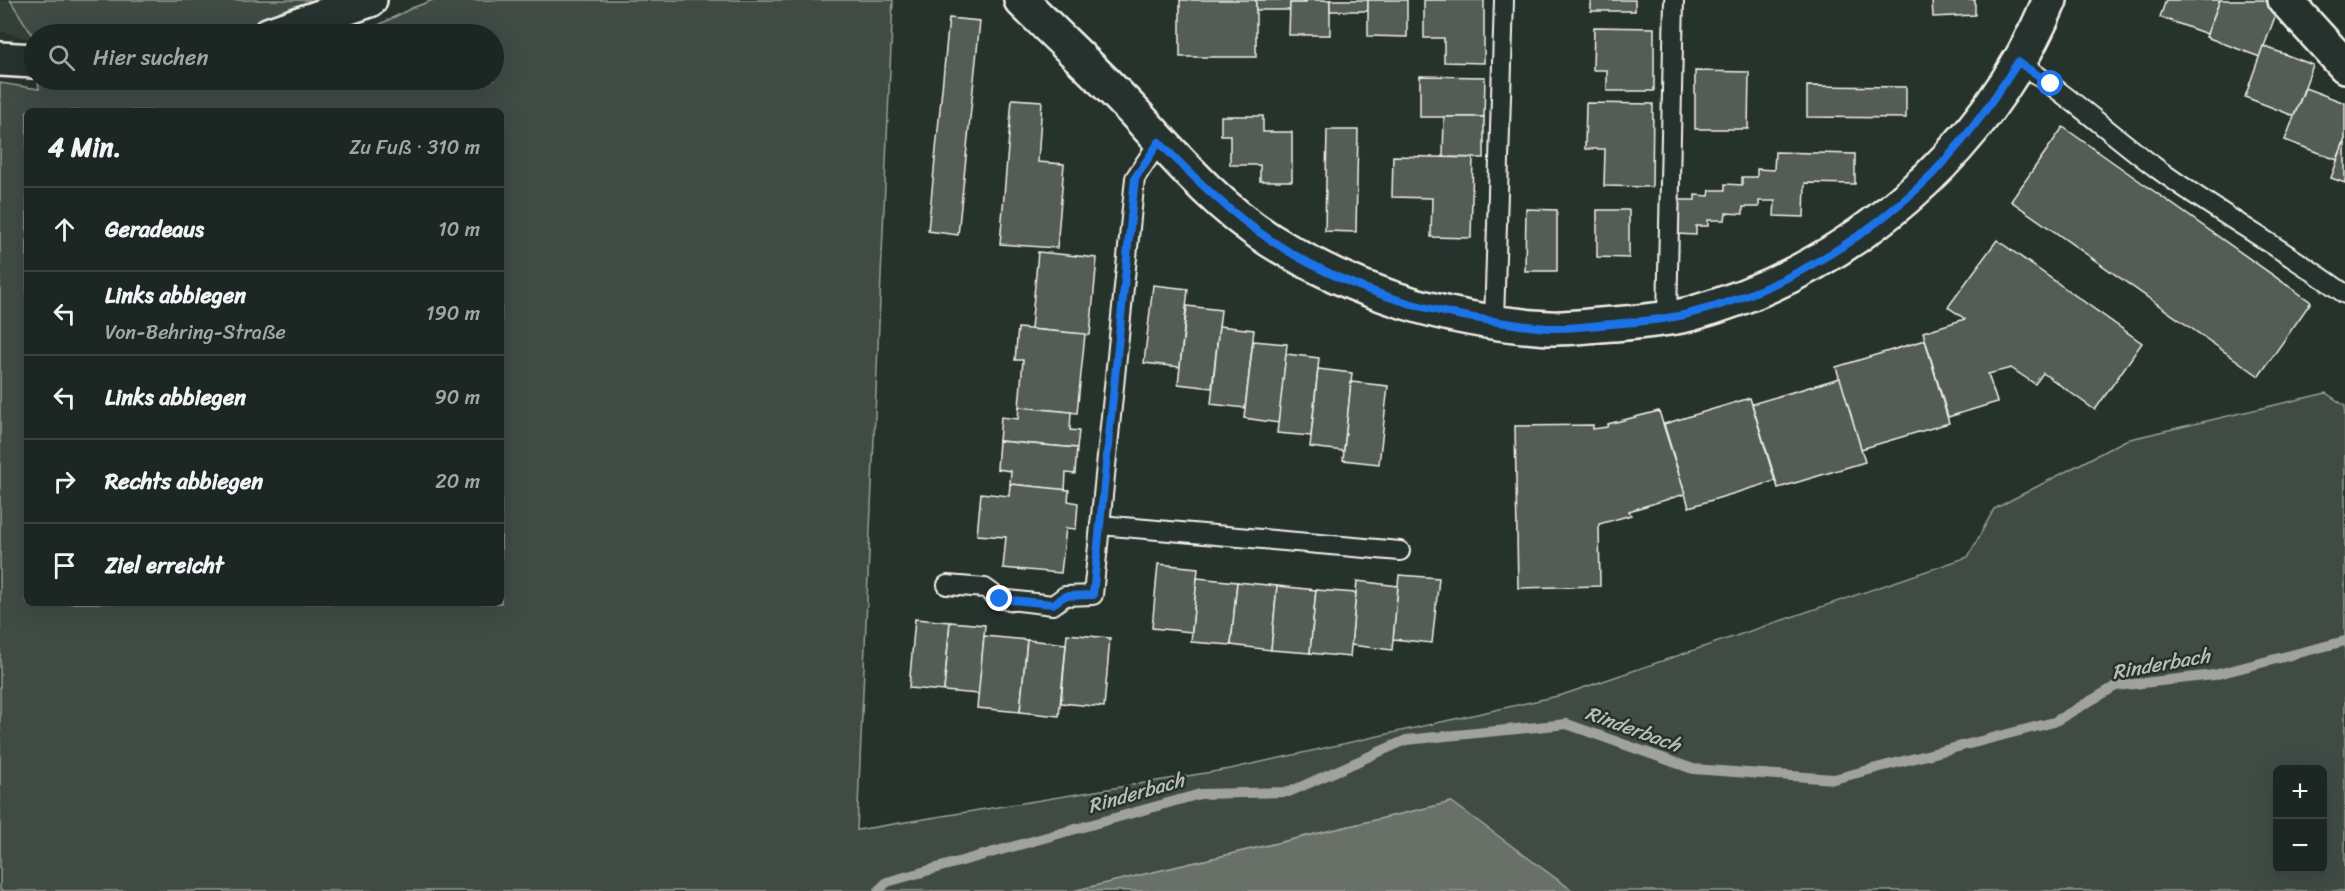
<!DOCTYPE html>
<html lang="de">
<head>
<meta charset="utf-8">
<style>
  :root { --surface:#1c2622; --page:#29322f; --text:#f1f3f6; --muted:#a0a5a5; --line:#3a4340 }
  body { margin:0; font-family:Sriracha,sans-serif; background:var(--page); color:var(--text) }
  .controls { position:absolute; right:18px; bottom:18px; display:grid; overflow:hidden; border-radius:9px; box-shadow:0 6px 24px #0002 }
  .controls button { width:54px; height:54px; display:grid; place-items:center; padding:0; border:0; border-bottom:2px solid var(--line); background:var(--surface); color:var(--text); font:30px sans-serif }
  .stop { position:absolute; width:18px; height:18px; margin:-14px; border:4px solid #1a73e8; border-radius:50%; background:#fff }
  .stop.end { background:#1a73e8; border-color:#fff; box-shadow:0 2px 6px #0008 }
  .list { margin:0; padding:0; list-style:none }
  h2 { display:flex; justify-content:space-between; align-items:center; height:78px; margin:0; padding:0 24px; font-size:26px }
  h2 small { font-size:20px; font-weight:400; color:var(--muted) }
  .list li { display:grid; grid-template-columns:39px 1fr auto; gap:18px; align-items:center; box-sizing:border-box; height:84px; padding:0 24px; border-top:2px solid var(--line) }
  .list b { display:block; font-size:22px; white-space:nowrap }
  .list p { margin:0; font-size:20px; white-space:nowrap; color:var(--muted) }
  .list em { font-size:20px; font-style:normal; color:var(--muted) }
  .icon { flex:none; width:33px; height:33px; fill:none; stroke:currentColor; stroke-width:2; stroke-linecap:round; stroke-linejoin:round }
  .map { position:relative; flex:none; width:2345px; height:891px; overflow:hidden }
  .search { position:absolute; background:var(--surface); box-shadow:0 6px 24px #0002; left:24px; top:24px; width:480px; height:66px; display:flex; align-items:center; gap:15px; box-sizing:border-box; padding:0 21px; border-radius:33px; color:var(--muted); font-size:22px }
  .panel { position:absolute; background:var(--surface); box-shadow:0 6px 24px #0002; left:24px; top:108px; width:480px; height:498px; border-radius:9px }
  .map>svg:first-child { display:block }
  .built { fill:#333f39 }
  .green { fill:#414b45; stroke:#9a9e96; stroke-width:1.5; fill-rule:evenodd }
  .water { fill:#676f68; stroke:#9fa39b; stroke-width:1.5 }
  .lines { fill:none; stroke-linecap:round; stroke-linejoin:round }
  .stream { stroke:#9fa39b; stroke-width:10 }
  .building { fill:#525c55; stroke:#f4f1e8; stroke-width:1.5 }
  .service-casing { stroke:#f4f1e8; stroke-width:22 }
  .minor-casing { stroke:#f4f1e8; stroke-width:38 }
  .service { stroke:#26332d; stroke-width:18 }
  .minor { stroke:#26332d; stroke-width:33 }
  .route { stroke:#1a73e8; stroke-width:8 }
  .labels { text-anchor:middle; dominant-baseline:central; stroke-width:5; stroke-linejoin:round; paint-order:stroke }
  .water-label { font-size:20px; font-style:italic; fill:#bcbdb5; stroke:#26332d }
</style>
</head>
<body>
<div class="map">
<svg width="2345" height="891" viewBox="0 0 2345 891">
  <rect width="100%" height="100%" fill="#26332d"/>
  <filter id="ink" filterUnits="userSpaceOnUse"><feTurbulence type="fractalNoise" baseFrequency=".0167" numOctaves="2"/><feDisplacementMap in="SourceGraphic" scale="12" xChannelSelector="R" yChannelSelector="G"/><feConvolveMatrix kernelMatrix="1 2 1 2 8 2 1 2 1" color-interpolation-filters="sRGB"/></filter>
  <g filter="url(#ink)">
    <path class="built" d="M0,0H9L34,40L0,31Z"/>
    <g class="green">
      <path d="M10,0H311L309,34H34V38Z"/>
      <path d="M433,0H893L857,830L1230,769L1562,695L1968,557L1994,509L2126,440L2326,393L2345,406V891H1573L1451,802L1073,891H0V83L39,89L38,80H494V34H361L412,8ZM27,111H501V603H27ZM2278,770H2322V868H2278Z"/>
    </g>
    <path class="water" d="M1452,802L1573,891H1073Z"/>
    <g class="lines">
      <path class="stream" d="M878,891L887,882L1200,794L1289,792L1406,740L1567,724L1693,769L1834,779L2054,722L2116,686L2214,675L2345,641"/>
    </g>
    <g class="building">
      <rect x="1180" y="0" width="76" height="57"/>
      <path d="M1256,0H1306V3H1290V10H1256Z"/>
      <path d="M1306,0H1330V35H1289L1290,3H1306Z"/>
      <rect x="1330" y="0" width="38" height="11"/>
      <path d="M1368,0H1407V37L1368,36Z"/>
      <path d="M1424,0H1484V63L1444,62V38H1424Z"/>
      <rect x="1591" y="0" width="44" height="11"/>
      <path d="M1932,0H1975V15L1933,17Z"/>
      <path d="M2166,0H2220L2207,34L2160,17Z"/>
      <path d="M2220,0H2263L2279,6L2260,57L2206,37Z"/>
      <path d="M949,18L980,21L958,235L928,231Z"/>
      <path d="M1594,27L1654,28V91H1607V70H1593Z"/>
      <path d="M2263,46L2313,65L2294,116L2245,97Z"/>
      <path d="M1695,71L1749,72L1748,129H1695Z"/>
      <path d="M1420,76L1485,77L1484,117H1420Z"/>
      <path d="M1807,86L1906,87V118L1807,117Z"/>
      <path d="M2305,88L2345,103V139L2337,160L2285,140Z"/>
      <path d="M1012,99L1042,101L1038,162L1064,164L1057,248L1000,244Z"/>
      <path d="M1586,103L1653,104L1652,187L1604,186L1605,149H1585Z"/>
      <path d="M1221,116H1263V132H1292V181H1260V165H1230V135H1221Z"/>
      <path d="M1444,117H1484V158L1443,157Z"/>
      <path d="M2063,127L2311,302L2259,376L2011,201Z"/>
      <path d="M1327,130H1358L1356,232L1325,231Z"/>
      <path d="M2345,139V183L2331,178Z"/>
      <path d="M1775,152L1855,154V184L1805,183L1804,217L1774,216L1775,201H1759V207H1743V214L1726,213L1725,220H1708V226H1696V235L1677,234V200H1695V195L1709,196L1710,190H1725V184L1742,185V177H1757V169L1774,170Z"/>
      <path d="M1393,156L1473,158L1471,238L1431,237L1432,198L1392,197Z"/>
      <path d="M1526,209L1557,210V271H1525Z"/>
      <path d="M1597,210H1629V258L1597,257Z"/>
      <path d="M1997,240L2142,343L2095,410L2043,373L2035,384L2011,368L1988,374L1997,402L1948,417L1923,332L1965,319L1948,307Z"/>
      <path d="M1038,252L1097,258L1090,335L1031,329Z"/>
      <path d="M1153,285L1188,289L1180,367L1144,363Z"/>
      <path d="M1187,306L1221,310L1212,388L1178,384Z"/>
      <path d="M1219,326L1254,330L1245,408L1211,404Z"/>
      <path d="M1018,328L1085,334L1077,413L1019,407L1023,360H1015Z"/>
      <path d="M1925,340L1949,423L1861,449L1836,367Z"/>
      <path d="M1253,341L1287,344L1279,423L1244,418Z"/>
      <path d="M1286,354L1319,358L1311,436L1277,433Z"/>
      <path d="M1318,369L1352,373L1344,451L1310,447Z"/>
      <path d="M1840,378L1865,462L1778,488L1752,404Z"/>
      <path d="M1351,382L1388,386L1379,464L1343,460Z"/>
      <path d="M1750,398L1775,481L1689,507L1664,424Z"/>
      <path d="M1019,407L1071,412L1070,430L1079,431L1077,448L999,441L1001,417L1018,419Z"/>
      <path d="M1659,411L1685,494L1629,511L1631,515L1599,524L1600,586L1518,588L1515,426L1593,425V429L1607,427L1608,424Z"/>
      <path d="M999,441L1077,448L1075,474L1066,473L1065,490L1010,484L1011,471L997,469Z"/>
      <path d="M1010,484L1069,490L1068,501L1078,503L1076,529L1066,528L1061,573L1003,568L1006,537L977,535L981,493L1009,496Z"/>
      <path d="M1158,564L1198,568L1192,632L1152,628Z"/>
      <path d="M1399,575L1439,578L1432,643L1393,639Z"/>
      <path d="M1197,578L1237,582L1231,645L1191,642Z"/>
      <path d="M1357,581L1398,586L1392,650L1351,645Z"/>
      <path d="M1237,582L1277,586L1271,650L1231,645Z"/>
      <path d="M1277,586L1316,590L1310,653L1271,650Z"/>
      <path d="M1316,590L1356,593L1350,657L1310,653Z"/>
      <path d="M915,619L950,622L944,691L909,688Z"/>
      <path d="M950,622L985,625L979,694L944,691Z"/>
      <path d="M1067,634L1110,638L1104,707L1061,703Z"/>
      <path d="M984,636L1027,640L1020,712L977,708Z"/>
      <path d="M1027,640L1066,644L1059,716L1020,712Z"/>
    </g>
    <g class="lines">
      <defs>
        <g id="service">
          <path d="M2018,62C2068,94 2111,135 2159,170C2220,214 2285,250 2345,294"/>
          <path d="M1667,317L1674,0"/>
          <path d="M1494,321L1504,0"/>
          <path d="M1100,525L1400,551"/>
          <path d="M947,585L985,588L1000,599L1053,605L1065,596L1093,595L1135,178L1159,142"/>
        </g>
        <g id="minor">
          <path d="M1021,0C1059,38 1098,74 1135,113C1177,159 1217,206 1270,240C1354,293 1450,322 1549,328C1570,329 1592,325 1613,324C1638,322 1666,320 1690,314C1850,270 1985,154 2050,0"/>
          <path d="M2285,0L2345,66"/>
          <path d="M270,34L370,0"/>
          <path d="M0,59L34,61"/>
        </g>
      </defs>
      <use href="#service" class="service-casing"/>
      <use href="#minor" class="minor-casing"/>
      <use href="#service" class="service"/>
      <use href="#minor" class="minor"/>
    </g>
  </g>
  <g class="lines" filter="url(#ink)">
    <path class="route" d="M1000,599L1053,604L1065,596L1093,595L1135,178L1159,142C1194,177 1228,212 1269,239C1340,287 1422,312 1506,323C1521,325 1537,328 1552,328C1572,329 1593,325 1612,324C1637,322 1664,320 1688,314C1766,295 1841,254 1902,202C1949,163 1986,113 2018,62L2051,84"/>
  </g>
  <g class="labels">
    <g class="water-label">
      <text transform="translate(2161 664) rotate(-10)">Rinderbach</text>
      <text transform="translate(1633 729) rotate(20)">Rinderbach</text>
      <text transform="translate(1136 793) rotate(-16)">Rinderbach</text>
    </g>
  </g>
</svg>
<div class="controls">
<button>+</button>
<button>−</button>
</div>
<div class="stop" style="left:2051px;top:84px"></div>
<div class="stop end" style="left:1000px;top:599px"></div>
<div class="search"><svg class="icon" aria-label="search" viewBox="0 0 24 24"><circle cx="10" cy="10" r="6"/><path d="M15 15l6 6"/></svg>Hier suchen</div>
<section class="panel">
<h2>4 Min.<small>Zu Fuß · 310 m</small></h2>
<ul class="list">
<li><svg class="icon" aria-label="ahead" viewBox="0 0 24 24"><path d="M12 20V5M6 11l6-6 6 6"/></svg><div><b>Geradeaus</b></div><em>10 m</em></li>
<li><svg class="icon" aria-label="left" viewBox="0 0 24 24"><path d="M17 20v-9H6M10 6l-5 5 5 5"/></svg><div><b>Links abbiegen</b><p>Von-Behring-Straße</p></div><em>190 m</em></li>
<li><svg class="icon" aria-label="left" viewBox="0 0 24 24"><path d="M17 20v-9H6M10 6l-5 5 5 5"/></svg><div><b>Links abbiegen</b></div><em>90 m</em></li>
<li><svg class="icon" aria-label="right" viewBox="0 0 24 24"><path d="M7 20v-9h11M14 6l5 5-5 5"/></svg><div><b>Rechts abbiegen</b></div><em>20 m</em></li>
<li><svg class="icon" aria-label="arrive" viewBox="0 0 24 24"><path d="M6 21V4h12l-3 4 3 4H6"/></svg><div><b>Ziel erreicht</b></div></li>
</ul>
</section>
</div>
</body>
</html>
